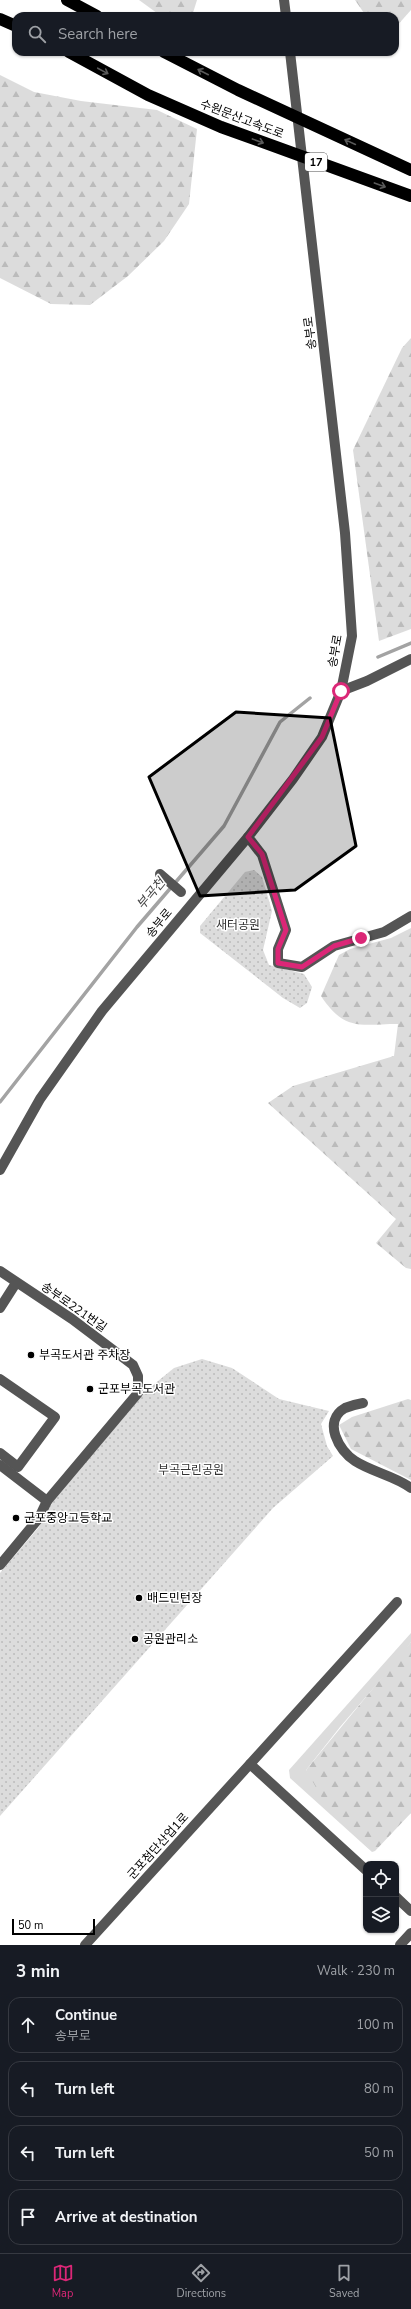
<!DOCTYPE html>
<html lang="en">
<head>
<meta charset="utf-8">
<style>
  :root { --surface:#171b24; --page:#20242c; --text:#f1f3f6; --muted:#9ea1a6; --line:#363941; --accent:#db2777 }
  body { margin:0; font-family:"Nunito Sans","Noto Sans KR",sans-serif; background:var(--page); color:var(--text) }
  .controls { position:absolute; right:12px; bottom:12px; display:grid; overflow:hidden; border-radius:8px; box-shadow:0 1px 3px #0004 }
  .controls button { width:36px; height:36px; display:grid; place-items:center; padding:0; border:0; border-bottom:1px solid var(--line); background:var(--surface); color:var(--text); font:20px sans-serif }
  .scale { position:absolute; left:12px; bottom:10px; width:83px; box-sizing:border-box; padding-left:4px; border:2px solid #000; border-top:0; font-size:11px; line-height:14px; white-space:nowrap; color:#000; -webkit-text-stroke:3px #fff; paint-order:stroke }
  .stop { position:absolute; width:12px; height:12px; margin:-9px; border:3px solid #db2777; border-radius:50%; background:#fff }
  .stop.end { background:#db2777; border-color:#fff; box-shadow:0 1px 4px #0008 }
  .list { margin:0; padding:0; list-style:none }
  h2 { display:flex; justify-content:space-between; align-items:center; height:52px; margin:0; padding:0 16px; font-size:17px }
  h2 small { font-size:13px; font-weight:400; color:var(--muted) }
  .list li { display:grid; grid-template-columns:26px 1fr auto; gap:12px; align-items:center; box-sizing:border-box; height:56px; margin:0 8px 8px; padding:0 8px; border:1px solid var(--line); border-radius:12px }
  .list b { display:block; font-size:15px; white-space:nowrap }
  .list p { margin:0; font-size:13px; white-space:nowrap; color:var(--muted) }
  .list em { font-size:13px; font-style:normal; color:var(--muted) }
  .icon { flex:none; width:22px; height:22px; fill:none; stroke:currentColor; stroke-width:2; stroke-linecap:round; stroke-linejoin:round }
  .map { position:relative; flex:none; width:411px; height:1945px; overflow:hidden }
  .search { position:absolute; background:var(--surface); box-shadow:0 1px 3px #0004; left:12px; right:12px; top:12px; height:44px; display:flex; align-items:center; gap:10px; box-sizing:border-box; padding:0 14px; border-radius:12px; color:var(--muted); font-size:15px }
  .sheet { height:308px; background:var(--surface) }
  nav { display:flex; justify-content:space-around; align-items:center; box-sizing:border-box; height:56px; border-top:1px solid var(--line); background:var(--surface); font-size:11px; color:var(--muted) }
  nav a { display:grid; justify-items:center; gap:2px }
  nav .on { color:var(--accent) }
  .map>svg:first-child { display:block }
  .green { fill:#dcdcdc }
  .forest { fill:url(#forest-firs) }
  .park { fill:url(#park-dots) }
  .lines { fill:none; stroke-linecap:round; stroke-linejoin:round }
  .stream { stroke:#a3a3a3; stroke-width:3.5 }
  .minor { stroke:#555; stroke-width:10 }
  .highway { stroke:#000; stroke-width:12 }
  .oneway { stroke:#595959 }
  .route { stroke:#db2777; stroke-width:5 }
  .marked { fill:#000; fill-opacity:0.2; stroke:#000; stroke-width:3; stroke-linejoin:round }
  .poi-dot { fill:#000; stroke:#fff; stroke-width:1.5 }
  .labels { text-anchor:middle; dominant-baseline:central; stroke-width:3; stroke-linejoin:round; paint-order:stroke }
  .shield { fill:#fff; stroke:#4c4c4c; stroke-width:1 }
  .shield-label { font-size:11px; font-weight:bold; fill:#000 }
  .street-label { font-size:12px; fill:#000; stroke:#fff }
  .park-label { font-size:12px; fill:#333; stroke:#fff }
  .poi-label { font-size:12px; fill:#000; stroke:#fff; text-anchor:start }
  .water-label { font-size:13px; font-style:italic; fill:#444; stroke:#fff }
</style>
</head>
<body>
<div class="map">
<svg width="411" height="1945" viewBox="0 0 411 1945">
  <defs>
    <pattern id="forest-firs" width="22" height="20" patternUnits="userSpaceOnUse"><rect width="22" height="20" fill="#dcdcdc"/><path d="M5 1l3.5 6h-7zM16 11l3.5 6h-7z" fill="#bbb"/></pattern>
    <pattern id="park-dots" width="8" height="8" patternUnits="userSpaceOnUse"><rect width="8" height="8" fill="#dcdcdc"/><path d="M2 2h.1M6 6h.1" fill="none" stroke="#bbb" stroke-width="1.8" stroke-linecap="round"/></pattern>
  </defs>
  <rect width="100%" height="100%" fill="#fff"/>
  <path class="green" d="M411,1633V1642L401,1656L340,1727L306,1770L372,1852L290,1778L289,1770Z"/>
  <g class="forest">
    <path d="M139,0H197L192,16H161Z"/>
    <path d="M355,0H411V10L395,28V16H366Z"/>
    <path d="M0,75L34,92L81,101L157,110L197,129L189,204L164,241L128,276L90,305L51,304L0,278Z"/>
    <path d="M411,338V629L379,641L353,450L402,348Z"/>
    <path d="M411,928V1269L406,1268L376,1243L396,1219L268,1103L293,1086L394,1056L398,1024C360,1024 345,1032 321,996L339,955L350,949L391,938Z"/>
    <path d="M408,1399L411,1400V1480L351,1449L339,1425L352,1417Z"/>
    <path d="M411,1642V1813L375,1851L372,1852L353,1831L329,1810L306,1770Z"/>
  </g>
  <g class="park">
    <path d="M254,870L262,877L272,911L263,950L269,965L304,974L312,987L307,1003L300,1008L283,998L200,933V926L245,872Z"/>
    <path d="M202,1359L232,1368L279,1399L329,1411L321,1424L327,1446L333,1456L273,1508L0,1816V1573L39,1527L46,1508L147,1390L174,1368Z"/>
  </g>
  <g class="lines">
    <g class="stream">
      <path d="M378,657L411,643"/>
      <path d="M0,1102L137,927L224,826L280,722L310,698"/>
    </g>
    <g class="minor">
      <path d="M284,0L286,16"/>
      <path d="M341,691L367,681L411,659"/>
      <path d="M248,837L262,855L286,930L278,949V963L302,967L334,946L384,932L411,916"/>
      <path d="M160,874L181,892"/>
      <path d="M0,1170L40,1099L102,1011L248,837L293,779L322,737L341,691L352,636L345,533L290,52"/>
      <path d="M0,1271L72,1319L133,1365L138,1376V1393L47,1501L39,1518L0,1565"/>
      <path d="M0,1308L16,1283"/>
      <path d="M0,1379L55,1417L18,1467L0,1453"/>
      <path d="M363,1403C357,1404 350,1406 345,1408C322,1421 339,1451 355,1461C372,1472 395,1476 411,1488"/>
      <path d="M0,1465L47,1501"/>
      <path d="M250,1764L397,1602"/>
      <path d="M396,1897L411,1911"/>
      <path d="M85,1945L250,1764L366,1870"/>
      <path d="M400,1945L411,1933"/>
    </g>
    <g class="highway">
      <path d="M67,0L97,16"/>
      <path d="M0,19L16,26"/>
      <path d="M69,52L148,95L221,127L411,196"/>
      <path d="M164,52L238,90L411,170"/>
    </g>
  </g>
  <defs><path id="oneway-shaft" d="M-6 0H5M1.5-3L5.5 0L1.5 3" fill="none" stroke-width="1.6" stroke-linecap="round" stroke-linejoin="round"/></defs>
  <g class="oneway">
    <use href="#oneway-shaft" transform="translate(103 71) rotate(28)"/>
    <use href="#oneway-shaft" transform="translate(203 72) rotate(-153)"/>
    <use href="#oneway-shaft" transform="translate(258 141) rotate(20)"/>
    <use href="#oneway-shaft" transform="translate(350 142) rotate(-155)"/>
    <use href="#oneway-shaft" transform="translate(380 185) rotate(20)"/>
  </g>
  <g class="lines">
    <path class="route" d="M341,691L322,737L248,837L262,854L286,930L278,949V963L302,967L334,946L361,938"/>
  </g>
  <path class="marked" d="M236,712L330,718L356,846L295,890L200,896L149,777Z"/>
  <g class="poi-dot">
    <circle cx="31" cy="1355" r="4"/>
    <circle cx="90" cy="1389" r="4"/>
    <circle cx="16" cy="1518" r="4"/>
    <circle cx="139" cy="1598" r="4"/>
    <circle cx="135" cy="1639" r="4"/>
  </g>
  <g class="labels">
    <rect class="shield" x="305" y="153" width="22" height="18" rx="3"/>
    <g class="shield-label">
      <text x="316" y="162">17</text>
    </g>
    <g class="street-label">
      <text transform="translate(242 119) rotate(21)">수원문산고속도로</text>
      <text transform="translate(310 333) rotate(-97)">송부로</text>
      <text transform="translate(335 651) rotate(-80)">송부로</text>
      <text transform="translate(159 923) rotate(-50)">송부로</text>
      <text transform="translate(74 1307) rotate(35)">송부로221번길</text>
      <text transform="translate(158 1846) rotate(-48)">군포첨단산업1로</text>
    </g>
    <g class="park-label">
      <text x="238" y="925">새터공원</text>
      <text x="191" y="1470">부곡근린공원</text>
    </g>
    <g class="poi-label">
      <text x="39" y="1355">부곡도서관 주차장</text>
      <text x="98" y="1389">군포부곡도서관</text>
      <text x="24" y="1518">군포중앙고등학교</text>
      <text x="147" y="1598">배드민턴장</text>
      <text x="143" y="1639">공원관리소</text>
    </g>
    <g class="water-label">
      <text transform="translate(151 894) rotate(-50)">부곡천</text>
    </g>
  </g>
</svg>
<div class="controls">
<button><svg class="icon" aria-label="locate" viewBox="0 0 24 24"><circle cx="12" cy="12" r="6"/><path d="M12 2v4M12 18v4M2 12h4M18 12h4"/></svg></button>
<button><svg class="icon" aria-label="layers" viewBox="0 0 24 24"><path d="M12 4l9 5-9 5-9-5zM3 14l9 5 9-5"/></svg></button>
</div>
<div class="scale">50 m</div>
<div class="stop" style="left:341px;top:691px"></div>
<div class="stop end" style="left:361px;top:938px"></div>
<div class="search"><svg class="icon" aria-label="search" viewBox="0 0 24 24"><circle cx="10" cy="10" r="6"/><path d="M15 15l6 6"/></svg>Search here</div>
</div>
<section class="sheet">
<h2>3 min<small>Walk · 230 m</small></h2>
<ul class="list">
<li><svg class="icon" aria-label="ahead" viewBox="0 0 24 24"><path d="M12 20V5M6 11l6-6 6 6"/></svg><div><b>Continue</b><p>송부로</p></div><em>100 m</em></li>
<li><svg class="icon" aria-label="left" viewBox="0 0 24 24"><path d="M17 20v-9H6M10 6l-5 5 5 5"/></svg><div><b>Turn left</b></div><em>80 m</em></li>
<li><svg class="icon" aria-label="left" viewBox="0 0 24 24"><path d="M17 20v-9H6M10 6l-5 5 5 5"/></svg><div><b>Turn left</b></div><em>50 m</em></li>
<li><svg class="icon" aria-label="arrive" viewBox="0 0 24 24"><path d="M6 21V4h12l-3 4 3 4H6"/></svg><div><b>Arrive at destination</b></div></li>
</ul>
</section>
<nav>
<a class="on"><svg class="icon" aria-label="map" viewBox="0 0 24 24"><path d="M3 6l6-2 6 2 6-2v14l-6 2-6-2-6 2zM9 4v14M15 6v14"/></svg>Map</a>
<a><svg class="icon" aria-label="directions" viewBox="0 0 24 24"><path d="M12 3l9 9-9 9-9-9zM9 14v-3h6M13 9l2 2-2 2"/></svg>Directions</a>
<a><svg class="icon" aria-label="saved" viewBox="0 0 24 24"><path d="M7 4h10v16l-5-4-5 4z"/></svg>Saved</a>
</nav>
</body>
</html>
